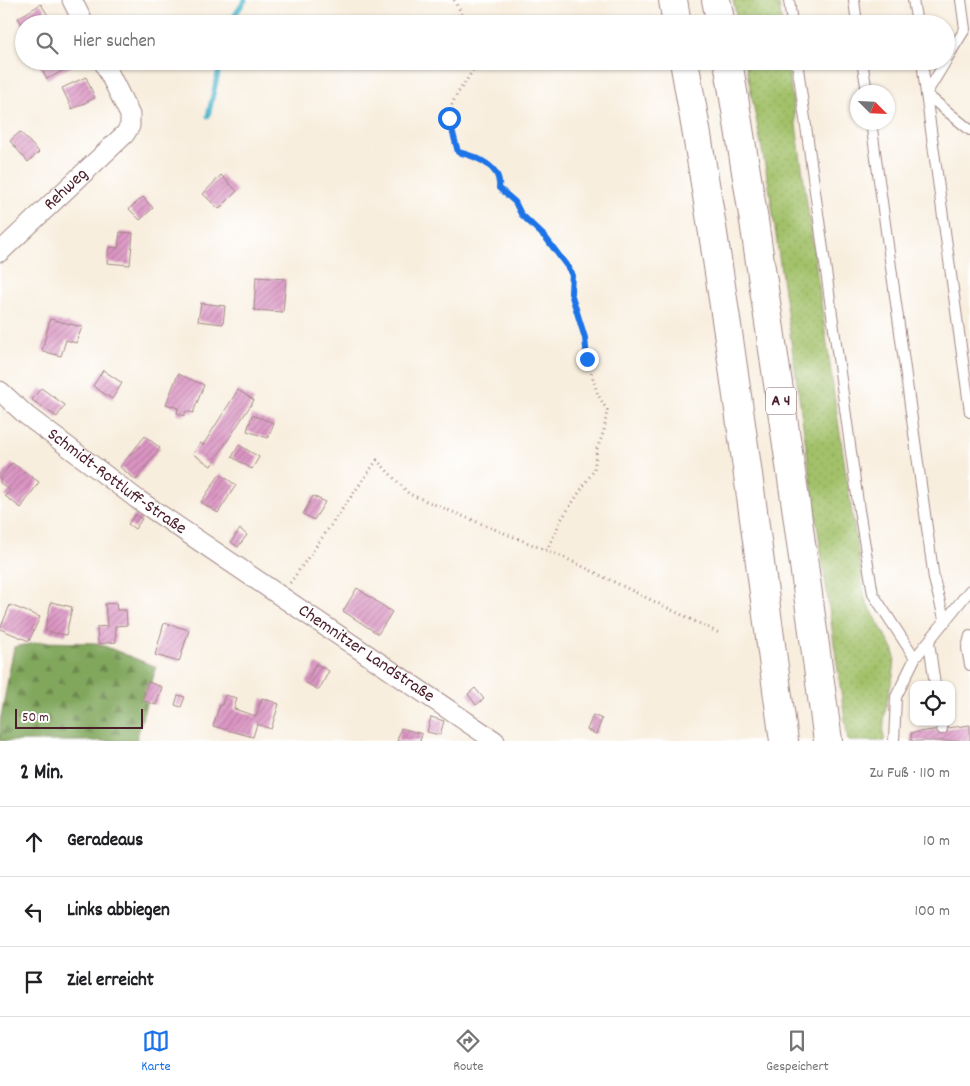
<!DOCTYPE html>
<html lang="de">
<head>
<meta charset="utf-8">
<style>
  :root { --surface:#fff; --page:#f6f6f6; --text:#202124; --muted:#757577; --line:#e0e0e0; --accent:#1a73e8 }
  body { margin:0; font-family:Dekko,sans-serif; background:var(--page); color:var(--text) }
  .controls { position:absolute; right:15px; bottom:15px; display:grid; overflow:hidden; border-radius:10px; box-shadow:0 1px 4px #0004 }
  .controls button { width:45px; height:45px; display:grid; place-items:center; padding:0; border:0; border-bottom:1px solid var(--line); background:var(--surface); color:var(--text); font:25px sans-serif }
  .compass { position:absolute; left:850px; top:85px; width:45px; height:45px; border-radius:50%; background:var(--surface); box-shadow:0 1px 4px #0004; rotate:114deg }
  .scale { position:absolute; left:15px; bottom:12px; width:128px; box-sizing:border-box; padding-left:5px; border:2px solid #4a1f2b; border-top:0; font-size:14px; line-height:18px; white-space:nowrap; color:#4a1f2b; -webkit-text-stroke:4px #fff; paint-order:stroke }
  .stop { position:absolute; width:15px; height:15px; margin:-11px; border:4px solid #1a73e8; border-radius:50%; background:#fff }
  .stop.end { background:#1a73e8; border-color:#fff; box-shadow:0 1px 5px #0008 }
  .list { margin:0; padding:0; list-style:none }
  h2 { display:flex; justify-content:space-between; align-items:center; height:65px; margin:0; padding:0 20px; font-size:21px }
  h2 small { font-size:16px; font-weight:400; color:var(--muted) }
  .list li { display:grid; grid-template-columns:32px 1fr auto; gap:15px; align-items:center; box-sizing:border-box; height:70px; padding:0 20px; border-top:1px solid var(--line) }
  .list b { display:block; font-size:19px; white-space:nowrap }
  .list em { font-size:16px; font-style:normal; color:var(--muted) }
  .icon { flex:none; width:28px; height:28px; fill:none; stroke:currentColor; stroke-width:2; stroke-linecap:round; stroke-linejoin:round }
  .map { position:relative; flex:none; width:970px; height:741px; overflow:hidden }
  .search { position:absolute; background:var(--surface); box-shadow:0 1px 4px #0004; left:15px; right:15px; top:15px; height:55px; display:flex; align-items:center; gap:12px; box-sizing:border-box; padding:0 18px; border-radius:28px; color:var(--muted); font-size:19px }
  .sheet { height:275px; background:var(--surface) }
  nav { display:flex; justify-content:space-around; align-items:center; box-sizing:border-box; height:70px; border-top:1px solid var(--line); background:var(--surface); font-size:14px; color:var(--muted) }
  nav a { display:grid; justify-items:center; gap:2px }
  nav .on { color:var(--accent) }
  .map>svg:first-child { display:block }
  .grass { fill:url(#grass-dots); stroke:#76704a }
  .forest { fill:url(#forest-firs); stroke:#666344 }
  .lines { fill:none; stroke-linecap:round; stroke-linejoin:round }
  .stream { stroke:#50b8cd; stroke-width:5 }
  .building { fill:url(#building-hatch) }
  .service-casing { stroke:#a18684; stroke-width:12 }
  .minor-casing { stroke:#a18684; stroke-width:21 }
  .motorway-casing { stroke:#a18684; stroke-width:30 }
  .path { stroke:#a18684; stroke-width:3; stroke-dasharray:1 4; stroke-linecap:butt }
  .service { stroke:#fff; stroke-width:10 }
  .minor { stroke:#fff; stroke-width:19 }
  .motorway { stroke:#fff; stroke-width:28 }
  .route { stroke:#1a73e8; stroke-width:6 }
  .labels { text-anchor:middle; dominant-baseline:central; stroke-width:4; stroke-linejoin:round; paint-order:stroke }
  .shield { fill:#fff; stroke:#80626b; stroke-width:1 }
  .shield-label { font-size:16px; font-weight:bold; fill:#4a1f2b }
  .street-label { font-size:18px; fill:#4a1f2b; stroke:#fff }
</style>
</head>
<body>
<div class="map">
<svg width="970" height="741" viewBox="0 0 970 741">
  <defs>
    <pattern id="grass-dots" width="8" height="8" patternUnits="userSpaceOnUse" patternTransform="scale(1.25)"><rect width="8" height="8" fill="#a2c169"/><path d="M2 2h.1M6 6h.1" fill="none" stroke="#8da55b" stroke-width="1.8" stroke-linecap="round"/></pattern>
    <pattern id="forest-firs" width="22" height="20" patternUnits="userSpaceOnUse" patternTransform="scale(1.25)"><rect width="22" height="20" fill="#81a75d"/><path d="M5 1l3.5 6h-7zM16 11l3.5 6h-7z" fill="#6c874d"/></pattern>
    <pattern id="building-hatch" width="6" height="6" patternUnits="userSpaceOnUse" patternTransform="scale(1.25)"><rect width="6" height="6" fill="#db95c3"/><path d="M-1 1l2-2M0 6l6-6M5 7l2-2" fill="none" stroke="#b4799f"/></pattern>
  </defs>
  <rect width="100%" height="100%" fill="#fff"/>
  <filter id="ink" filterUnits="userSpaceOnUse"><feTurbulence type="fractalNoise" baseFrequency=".02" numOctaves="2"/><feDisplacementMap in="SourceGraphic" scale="10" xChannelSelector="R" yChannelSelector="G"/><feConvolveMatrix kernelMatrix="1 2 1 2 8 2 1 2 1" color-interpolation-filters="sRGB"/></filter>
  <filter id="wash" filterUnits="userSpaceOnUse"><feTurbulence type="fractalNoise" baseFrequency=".0096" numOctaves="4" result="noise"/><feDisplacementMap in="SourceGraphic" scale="20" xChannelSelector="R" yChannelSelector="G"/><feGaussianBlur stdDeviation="1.12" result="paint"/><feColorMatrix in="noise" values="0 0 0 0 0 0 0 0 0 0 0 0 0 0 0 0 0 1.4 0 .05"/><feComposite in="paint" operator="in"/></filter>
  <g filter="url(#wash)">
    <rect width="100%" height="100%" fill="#f8eede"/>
    <g class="grass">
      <path d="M733,0H778L782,24H738Z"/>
      <path d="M745,61H787L834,394L865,599L894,651C897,668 890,685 887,702C884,715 883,727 884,741H848L769,186Z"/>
    </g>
    <path class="forest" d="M40,642L97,643L156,667L136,741H0V722L14,647Z"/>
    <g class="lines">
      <g class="stream">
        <path d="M229,24L245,0"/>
        <path d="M208,116L221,61"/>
      </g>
    </g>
    <g id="blocks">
      <g class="building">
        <path d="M41,4L52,22L49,24H24V27L18,18Z"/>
        <path d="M37,61H72L74,65L47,79Z"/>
        <path d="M86,77L95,98L72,109L62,88Z"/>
        <path d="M20,132L39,152L28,162L10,141Z"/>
        <path d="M221,175L237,191L219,209L203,194Z"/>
        <path d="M143,197L153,208L140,220L129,209Z"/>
        <path d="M120,232L133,233L130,265L107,263L109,247L118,248Z"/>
        <path d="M256,277L286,279L283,312L254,310Z"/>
        <path d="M201,303L225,306L223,324L198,321Z"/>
        <path d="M50,319L82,327L76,343L66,340L61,356L42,351Z"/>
        <path d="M103,370L122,383L112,399L93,386Z"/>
        <path d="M178,374L204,385L193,413L186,411L184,416L177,413L178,408L166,404Z"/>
        <path d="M41,388L65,405L57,417L32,400Z"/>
        <path d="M238,390L254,400L211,466L193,454L200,443L203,445Z"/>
        <path d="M252,415L274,423L268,438L247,431Z"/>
        <path d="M145,436L160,448L136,480L120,467Z"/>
        <path d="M239,445L259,457L252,469L232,457Z"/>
        <path d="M12,463L39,482L21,508L5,496L10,490L0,483V478Z"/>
        <path d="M220,474L236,485L218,513L201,502Z"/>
        <path d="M313,496L325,502L314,520L303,514Z"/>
        <path d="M135,515L142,519L135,529L128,524Z"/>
        <path d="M240,529L247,535L238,547L231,542Z"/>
        <path d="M357,588L392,612L378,634L343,611Z"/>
        <path d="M51,602L72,607L66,635L45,631Z"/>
        <path d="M116,603L117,610H126L127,625L115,626L116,642L98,644L97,627L107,626L105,604Z"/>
        <path d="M10,605L40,617L29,641L0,629Z"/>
        <path d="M164,623L189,630L179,662L155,655Z"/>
        <path d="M316,664L329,671L319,690L306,683Z"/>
        <path d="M148,682L162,687L156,705L142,700Z"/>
        <path d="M475,688L484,699L476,705L468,694Z"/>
        <path d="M178,695L185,697L181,707L175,705Z"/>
        <path d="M225,695L237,698L234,709L256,716L262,698L279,704L271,729L257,724L253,737L213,726L220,705H222Z"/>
        <path d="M593,715L602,719L596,734L587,730Z"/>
        <path d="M431,717L444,721L440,735L427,732Z"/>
        <path d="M970,725V741H911V733Z"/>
        <path d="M401,728L422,734L420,741H397Z"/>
      </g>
    </g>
  </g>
  <g filter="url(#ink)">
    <use href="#blocks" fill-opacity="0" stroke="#a18684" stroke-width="1"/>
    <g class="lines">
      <defs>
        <g id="service">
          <path d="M789,0L792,24"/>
          <path d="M854,0L857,24"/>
          <path d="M913,0L917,24"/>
          <path d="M946,60L965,29L961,0"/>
          <path d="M797,61L859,510L873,594L915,658"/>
          <path d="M862,61L867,92"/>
          <path d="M922,61L926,94L970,130"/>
          <path d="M946,61L926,94L970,412"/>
          <path d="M871,122L934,579L945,622"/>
          <path d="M970,636L967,648L970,665"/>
          <path d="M929,642L935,685"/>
          <path d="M941,722L942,729"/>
          <path d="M894,741L896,697L915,658L970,590"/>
        </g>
        <g id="minor">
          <path d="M72,0L84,24"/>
          <path id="s1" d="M0,252L125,134L130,126V115L103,61"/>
          <path id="s2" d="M0,391L26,415L137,499L495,741"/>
        </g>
        <g id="motorway">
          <path d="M673,0L677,24"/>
          <path d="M716,0L721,24"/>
          <path d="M684,61C725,287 753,514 784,741"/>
          <path d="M728,61L754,221L795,499L828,741"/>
        </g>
      </defs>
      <use href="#service" class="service-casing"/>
      <use href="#minor" class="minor-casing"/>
      <use href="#motorway" class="motorway-casing"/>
      <g class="path">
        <path d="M454,0L464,18L471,24"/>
        <path d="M477,61C470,81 450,96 449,117C448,128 455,142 458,152C475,156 502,166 499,188L515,203L521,214L546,238L572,273L571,293L585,338L587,359L598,395L607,410L604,431L597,449L594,470L561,520L547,550"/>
        <path d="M290,583L377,460L409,494L565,558L721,634"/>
      </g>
      <use href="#service" class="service"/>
      <use href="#minor" class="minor"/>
      <use href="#motorway" class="motorway"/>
    </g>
  </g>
  <g class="lines" filter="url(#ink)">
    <path class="route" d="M449,118L458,152C475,156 502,166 499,188L515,202L521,214L546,238L572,273L571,293L585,338L587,359"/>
  </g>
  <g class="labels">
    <rect class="shield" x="766" y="387.5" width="30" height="27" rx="4"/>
    <g class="shield-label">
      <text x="781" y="401">A 4</text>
    </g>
    <g class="street-label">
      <text stroke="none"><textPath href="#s1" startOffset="91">Rehweg</textPath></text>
      <text stroke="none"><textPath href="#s2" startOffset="148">Schmidt-Rottluff-Straße</textPath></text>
      <text stroke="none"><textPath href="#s2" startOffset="451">Chemnitzer Landstraße</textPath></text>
    </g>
  </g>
</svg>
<div class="controls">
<button><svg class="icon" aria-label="locate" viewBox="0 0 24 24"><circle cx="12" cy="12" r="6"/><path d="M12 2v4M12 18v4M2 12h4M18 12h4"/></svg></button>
</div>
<svg class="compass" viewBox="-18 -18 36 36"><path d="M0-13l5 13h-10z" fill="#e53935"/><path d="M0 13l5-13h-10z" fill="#757577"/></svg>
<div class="scale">50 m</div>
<div class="stop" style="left:449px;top:118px"></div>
<div class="stop end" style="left:587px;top:359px"></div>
<div class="search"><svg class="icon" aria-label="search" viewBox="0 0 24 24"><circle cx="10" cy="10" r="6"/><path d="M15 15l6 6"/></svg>Hier suchen</div>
</div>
<section class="sheet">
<h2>2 Min.<small>Zu Fuß · 110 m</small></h2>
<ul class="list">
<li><svg class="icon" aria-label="ahead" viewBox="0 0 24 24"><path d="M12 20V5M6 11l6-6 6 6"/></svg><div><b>Geradeaus</b></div><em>10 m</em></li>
<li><svg class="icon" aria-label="left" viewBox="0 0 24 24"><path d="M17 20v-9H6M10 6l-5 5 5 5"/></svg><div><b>Links abbiegen</b></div><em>100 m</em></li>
<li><svg class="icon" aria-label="arrive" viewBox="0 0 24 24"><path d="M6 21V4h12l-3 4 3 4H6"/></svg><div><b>Ziel erreicht</b></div></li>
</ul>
</section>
<nav>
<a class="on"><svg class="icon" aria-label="map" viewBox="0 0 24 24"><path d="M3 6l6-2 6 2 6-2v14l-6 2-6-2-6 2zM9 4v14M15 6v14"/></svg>Karte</a>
<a><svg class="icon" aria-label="directions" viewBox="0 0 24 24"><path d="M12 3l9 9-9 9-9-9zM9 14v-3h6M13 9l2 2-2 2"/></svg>Route</a>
<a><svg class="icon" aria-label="saved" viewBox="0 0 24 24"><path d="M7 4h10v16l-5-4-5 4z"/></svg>Gespeichert</a>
</nav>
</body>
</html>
